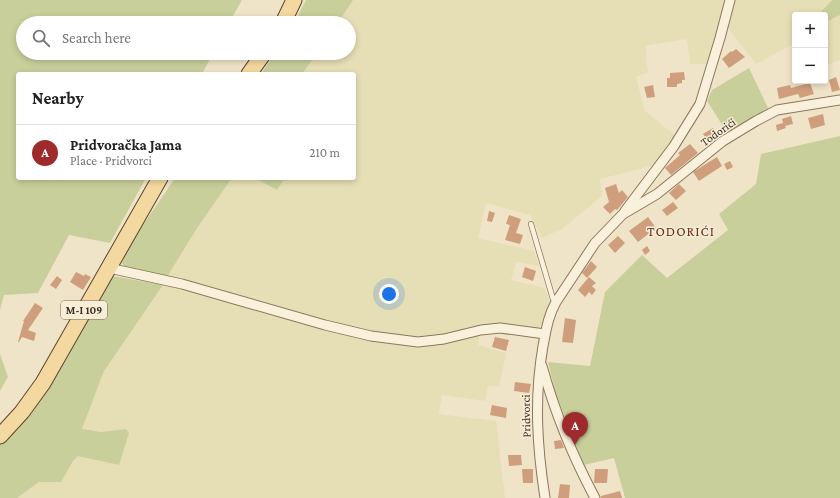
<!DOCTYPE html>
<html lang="en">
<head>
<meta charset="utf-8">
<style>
  :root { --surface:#fff; --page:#f2f2f2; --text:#222; --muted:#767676; --line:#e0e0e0; --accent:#9e2a2b }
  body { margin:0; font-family:"Crimson Pro",serif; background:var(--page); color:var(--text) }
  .controls { position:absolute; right:12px; top:12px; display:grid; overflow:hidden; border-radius:4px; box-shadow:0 2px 6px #0003 }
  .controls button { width:36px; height:36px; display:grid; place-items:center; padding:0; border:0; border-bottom:1px solid var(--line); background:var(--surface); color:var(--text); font:20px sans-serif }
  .you { position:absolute; left:389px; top:294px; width:14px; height:14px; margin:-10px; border:3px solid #fff; border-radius:50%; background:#1a73e8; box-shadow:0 0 0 6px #1a73e833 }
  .badge { display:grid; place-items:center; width:26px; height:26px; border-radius:50%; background:var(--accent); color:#fff; font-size:13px; font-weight:700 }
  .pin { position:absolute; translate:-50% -33px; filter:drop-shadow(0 1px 2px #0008) }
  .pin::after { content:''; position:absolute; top:21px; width:14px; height:12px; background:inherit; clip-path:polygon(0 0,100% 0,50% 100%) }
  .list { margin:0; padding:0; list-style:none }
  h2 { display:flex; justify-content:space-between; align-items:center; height:52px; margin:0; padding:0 16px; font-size:17px }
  h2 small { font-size:13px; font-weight:400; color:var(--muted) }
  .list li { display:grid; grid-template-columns:26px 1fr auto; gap:12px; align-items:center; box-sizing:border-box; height:56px; padding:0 16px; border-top:1px solid var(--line) }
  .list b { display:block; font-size:15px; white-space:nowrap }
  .list p { margin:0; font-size:13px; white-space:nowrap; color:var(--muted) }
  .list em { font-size:13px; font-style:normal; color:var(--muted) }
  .icon { flex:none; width:22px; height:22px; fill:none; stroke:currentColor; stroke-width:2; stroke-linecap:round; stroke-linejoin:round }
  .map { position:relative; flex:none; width:840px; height:498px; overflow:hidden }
  .search { position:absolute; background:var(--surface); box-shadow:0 2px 6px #0003; left:16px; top:16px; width:340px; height:44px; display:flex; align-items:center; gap:10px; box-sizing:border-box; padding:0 14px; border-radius:22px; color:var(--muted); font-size:15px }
  .panel { position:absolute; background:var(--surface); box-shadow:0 2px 6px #0003; left:16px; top:72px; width:340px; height:108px; border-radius:4px }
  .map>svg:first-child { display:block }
  .farmland { fill:#e6deb5 }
  .green { fill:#c9cf9b }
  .building { fill:#cf9f7d }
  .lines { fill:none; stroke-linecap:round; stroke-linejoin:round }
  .service-casing { stroke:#8d765c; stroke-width:6 }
  .minor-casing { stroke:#8d765c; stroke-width:11 }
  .primary-casing { stroke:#5b4430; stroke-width:17 }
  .service { stroke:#faf1dc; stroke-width:4.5 }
  .minor { stroke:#faf1dc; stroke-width:9 }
  .primary { stroke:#f3d9a0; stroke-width:15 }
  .labels { text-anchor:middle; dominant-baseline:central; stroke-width:3; stroke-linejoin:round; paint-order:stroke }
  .shield { fill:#f7eed8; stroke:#756857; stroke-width:1 }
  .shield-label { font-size:11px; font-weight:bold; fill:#3d2e20 }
  .street-label { font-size:12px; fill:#3d2e20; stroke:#f7eed8 }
  .quarter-label { font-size:14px; letter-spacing:1px; fill:#6b2e1e; stroke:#f7eed8 }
</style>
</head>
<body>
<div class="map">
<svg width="840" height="498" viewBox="0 0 840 498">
  <rect width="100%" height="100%" fill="#f0e4c8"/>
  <g class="farmland">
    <path d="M353,0H829L831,1L818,15H795V43L756,64L729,29L726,28L714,64H690L687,39L645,46L648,72L636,77L645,111L676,136L655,165L600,179L602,196L562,229L542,238L530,215L486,203L478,238L534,251L539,266L516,262L511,280L544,288L549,299V305L547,317L543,323L537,329L502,323L478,326L444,335L418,337L373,332L326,321L251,299L167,277L197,228L232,178H255L277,189L285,178H354V74H302L317,53H349V23H338Z"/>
    <path d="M838,15H840V60L825,66V22Z"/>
    <path d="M163,285L180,288L323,329L392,343L480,333L478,345L506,353L499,387L488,386L485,401L442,395L439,414L496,421L505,498H17L39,482H61L73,461L78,456L126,429L101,432L82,430L104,371Z"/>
  </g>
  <g class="green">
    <path d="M0,0H242L229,23H23V53H213L202,74H18V178H146L110,243L69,235L38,293L4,295L0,310Z"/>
    <path d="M306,0H353L338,23H294Z"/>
    <path d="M832,0H840V15L825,22V15H818Z"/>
    <path d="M275,53H317L302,74H261Z"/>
    <path d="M749,68L769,110L728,134L707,101L712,90Z"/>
    <path d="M840,136V498H625L614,458L584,465L556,395L548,362L590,366L605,292L642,255L667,278L728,230L719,214L756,184L761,154Z"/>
    <path d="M175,178H232L197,228L167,277L124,267L122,263L128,247Z"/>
    <path d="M255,178H285L277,190Z"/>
    <path d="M113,276L163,285L104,371L82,429L101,432L126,429L129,433L119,465L78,456L73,461L61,482H39L17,498H0V443L31,411Z"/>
    <path d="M0,354L8,377L0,391Z"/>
  </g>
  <g class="building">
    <path d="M736,49L745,57L729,68L722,59L731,51L732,52Z"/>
    <path d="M684,72L685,80H682V83L677,84V87H667V78H670V73Z"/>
    <path d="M836,77L840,90L832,92L829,80Z"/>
    <path d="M810,83L814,94L800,98L798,94L779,99L777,88L790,85L791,88Z"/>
    <path d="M653,85L655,97L647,98L644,87Z"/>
    <path d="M823,114L825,125L811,129L808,118Z"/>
    <path d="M791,116L793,124L785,126L786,128L777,131L776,125L783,123L782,119Z"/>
    <path d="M713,128L719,136L709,143L703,134Z"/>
    <path d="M690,144L698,153L671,175L665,168L680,155L678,153Z"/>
    <path d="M717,157L722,166L699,181L693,172Z"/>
    <path d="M730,161L733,167L727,170L724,164Z"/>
    <path d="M616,184L619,193L622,190L628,197L617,210L615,209L610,214L603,207L609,202L605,188Z"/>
    <path d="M679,184L686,191L676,200L669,193Z"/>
    <path d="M673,202L678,208L667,216L662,210Z"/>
    <path d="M489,211L495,213L492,222L487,221Z"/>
    <path d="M509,215L521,219L516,233L523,235L520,244L505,240L510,225L506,224Z"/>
    <path d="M648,217L656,228L638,242L629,231Z"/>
    <path d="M618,236L625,243L615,253L608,245Z"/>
    <path d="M647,246L650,251L645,255L642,250Z"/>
    <path d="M591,261L597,267L587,278L582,273Z"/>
    <path d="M525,267L536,271L533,281L522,277Z"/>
    <path d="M76,272L84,276L85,274L91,277L83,290L70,282Z"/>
    <path d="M57,276L62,280L56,289L50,285Z"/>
    <path d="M589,277L596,283L592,286L596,290L592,295L589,292L585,297L578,290Z"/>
    <path d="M35,303L43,308L28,330L36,333L34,341L22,337L19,342H18L24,321H23Z"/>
    <path d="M565,318L576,320L573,343L562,342Z"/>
    <path d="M495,337L509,340L506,351L492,347Z"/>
    <path d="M515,382L531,384L529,393L514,391Z"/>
    <path d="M492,405L507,408L506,418L490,415Z"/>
    <path d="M561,440L564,448L555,449L554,441Z"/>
    <path d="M508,455H521L522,465L509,466Z"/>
    <path d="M522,469H533V483H523Z"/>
    <path d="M595,469H608L607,483H594Z"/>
    <path d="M560,484L570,485L569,498H558Z"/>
    <path d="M620,491L622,498H601V496Z"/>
  </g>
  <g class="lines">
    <defs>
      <path id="service" d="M531,224L553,299L556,302"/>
      <g id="minor">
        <path d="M625,211L674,146L700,104L720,38L730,0"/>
        <path d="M109,268L182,284L325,325L371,336L418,342L444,339L481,330L500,328L545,334"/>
        <path d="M542,366C555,413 572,455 595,498"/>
        <path d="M545,498C537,446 534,398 543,346C546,331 548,316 556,302L595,243L623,214L657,194L723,141L756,121L777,110L840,100"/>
      </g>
      <g id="primary">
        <path d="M283,23L294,0"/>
        <path d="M249,74L264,53"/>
        <path d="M0,436L22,412L43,383L160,178"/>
      </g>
    </defs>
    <use href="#service" class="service-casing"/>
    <use href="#minor" class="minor-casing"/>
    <use href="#primary" class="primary-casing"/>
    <use href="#service" class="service"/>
    <use href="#minor" class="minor"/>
    <use href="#primary" class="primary"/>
  </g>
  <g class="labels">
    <rect class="shield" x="61" y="301" width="46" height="18" rx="3"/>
    <g class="shield-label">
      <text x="84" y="310">M-I 109</text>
    </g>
    <g class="street-label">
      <text transform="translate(718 132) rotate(-35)">Todorići</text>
      <text transform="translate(526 416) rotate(-91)">Pridvorci</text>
    </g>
    <g class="quarter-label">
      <text x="681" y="231">TODORIĆI</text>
    </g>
  </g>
</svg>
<div class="controls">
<button>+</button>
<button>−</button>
</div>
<div class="you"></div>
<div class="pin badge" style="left:575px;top:445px">A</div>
<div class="search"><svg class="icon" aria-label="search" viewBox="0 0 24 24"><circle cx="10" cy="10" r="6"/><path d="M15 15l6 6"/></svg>Search here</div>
<section class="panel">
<h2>Nearby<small></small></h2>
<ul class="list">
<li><span class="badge">A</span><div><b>Pridvoračka Jama</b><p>Place · Pridvorci</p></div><em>210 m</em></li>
</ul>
</section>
</div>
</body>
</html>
